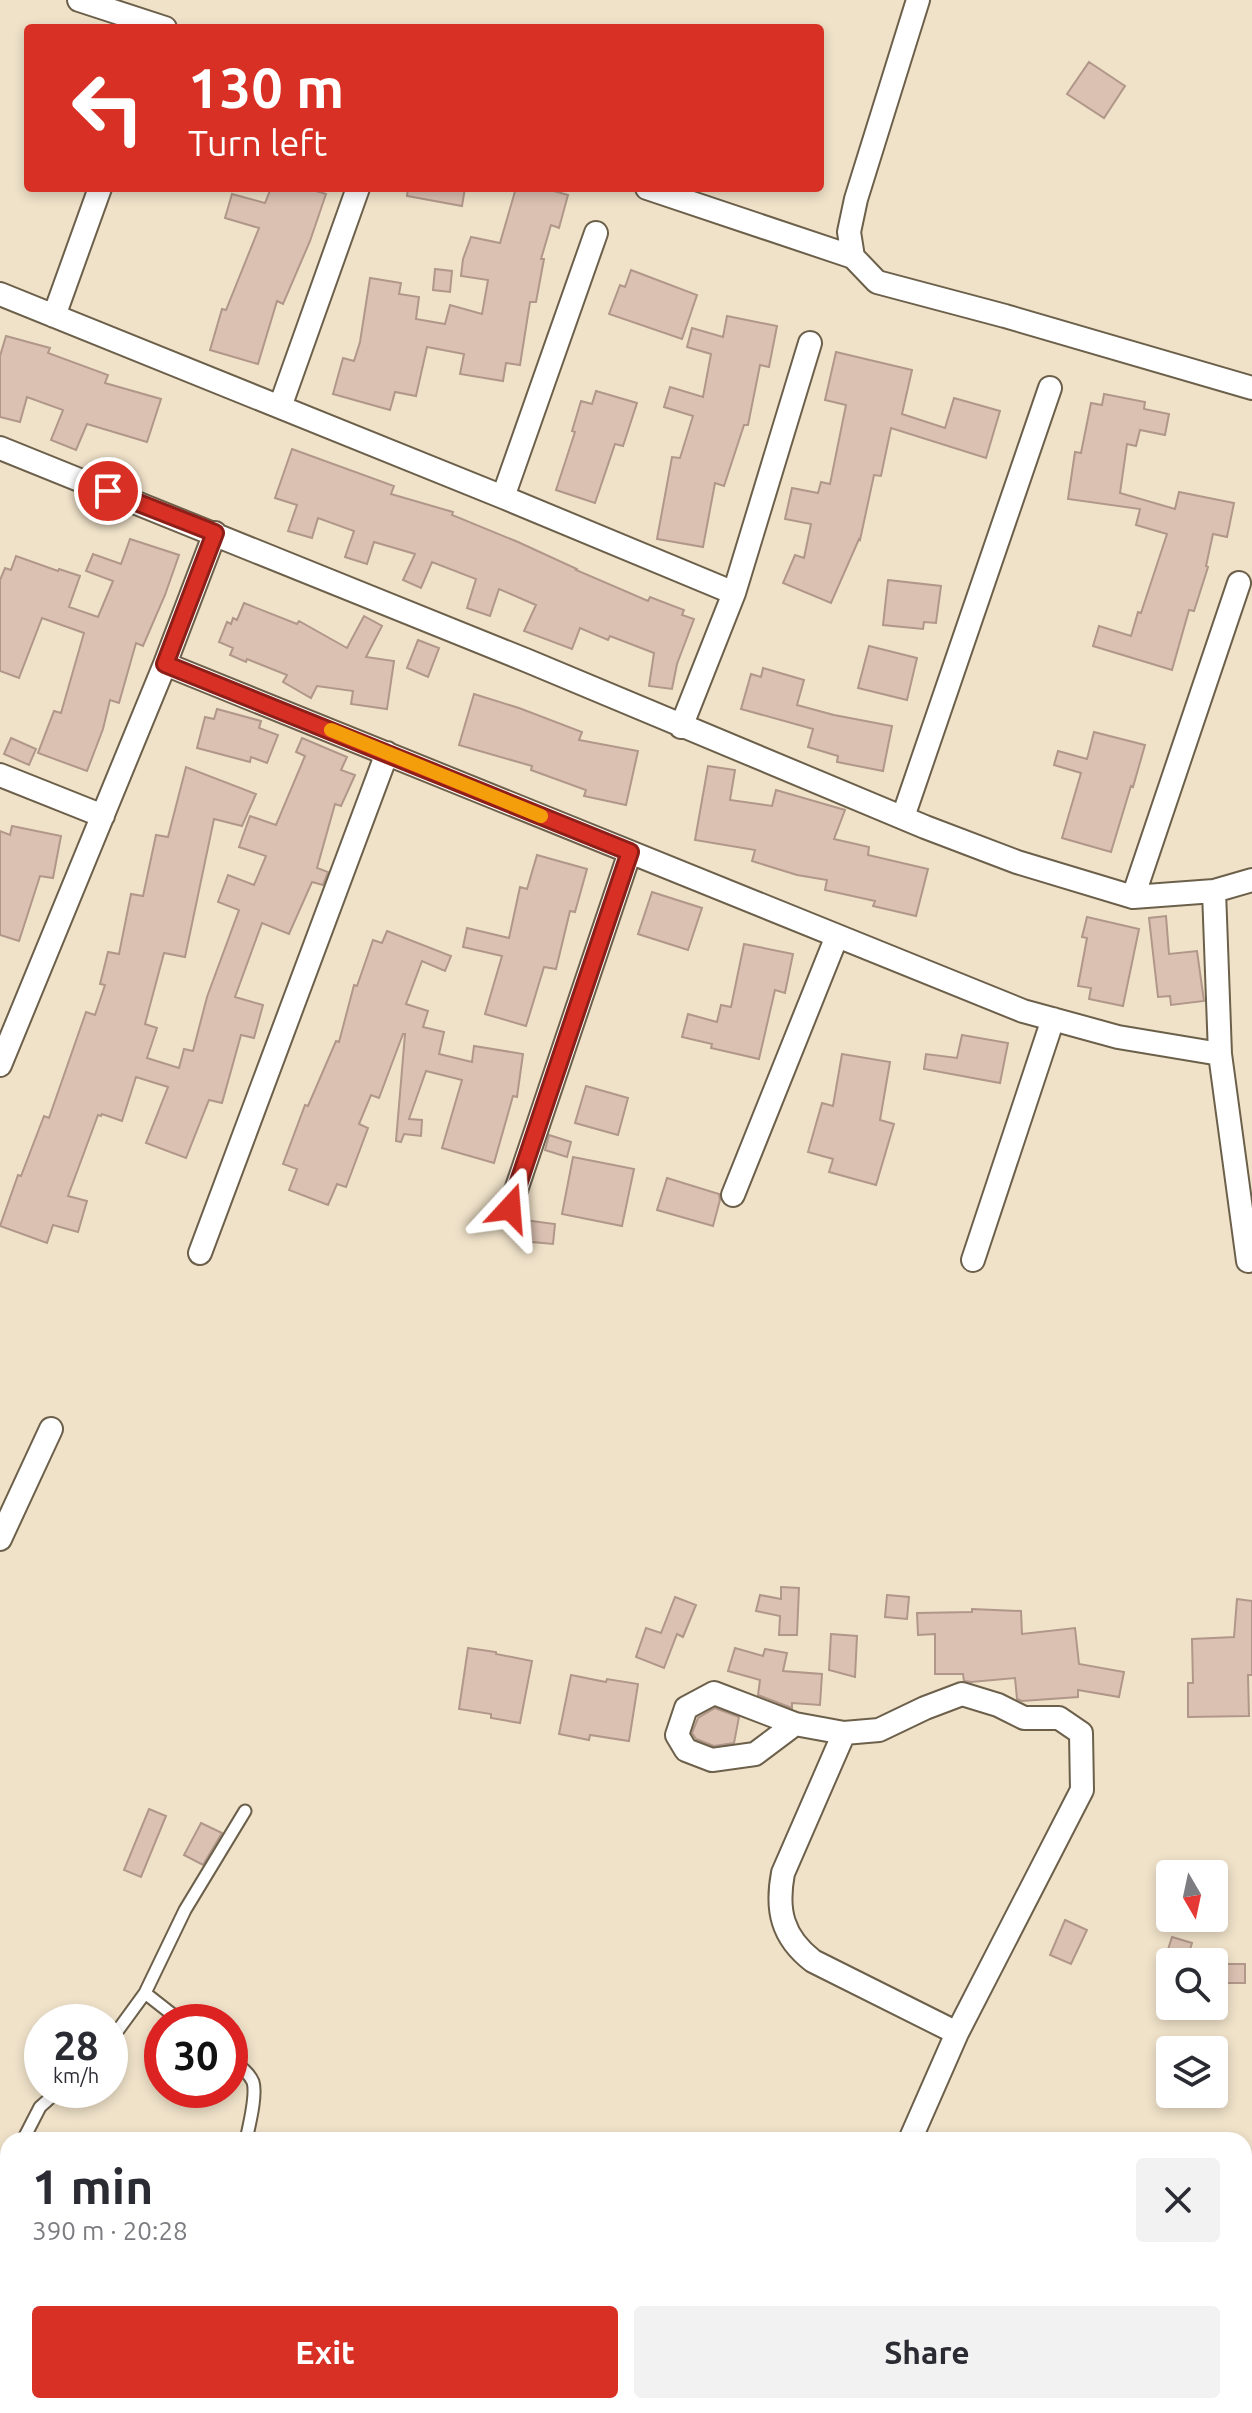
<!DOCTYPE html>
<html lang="en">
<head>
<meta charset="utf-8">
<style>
  body { margin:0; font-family:Ubuntu,sans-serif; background:#f2f2f3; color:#2b2b33; height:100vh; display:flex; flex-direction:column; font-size:30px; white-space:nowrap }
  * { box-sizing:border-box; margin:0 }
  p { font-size:26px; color:#7c7c81 }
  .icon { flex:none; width:44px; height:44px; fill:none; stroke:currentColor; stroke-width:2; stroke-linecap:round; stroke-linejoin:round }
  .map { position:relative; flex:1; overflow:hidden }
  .side { position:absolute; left:0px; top:2132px; width:1252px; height:282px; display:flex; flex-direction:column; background:#fff; border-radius:24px 24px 0 0; box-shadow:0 4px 12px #0003 }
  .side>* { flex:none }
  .banner { position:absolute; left:24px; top:24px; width:800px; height:168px; border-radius:8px; box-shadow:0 4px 12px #0003; background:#d93025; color:#fff; overflow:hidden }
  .needle { width:52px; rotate:171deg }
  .controls { position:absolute; left:1156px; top:1860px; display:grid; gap:16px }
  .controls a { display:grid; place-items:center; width:72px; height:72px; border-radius:8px; background:#fff; box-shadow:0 4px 12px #0003; font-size:40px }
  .speed { position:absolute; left:24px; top:2004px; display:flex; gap:16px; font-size:40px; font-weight:700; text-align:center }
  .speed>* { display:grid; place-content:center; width:104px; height:104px; border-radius:50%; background:#fff; box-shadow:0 4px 12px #0003; line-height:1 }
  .speed small { font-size:20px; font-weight:400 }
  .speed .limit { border:12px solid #d22; background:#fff; color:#111 }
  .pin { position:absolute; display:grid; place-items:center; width:68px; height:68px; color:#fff; margin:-34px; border:4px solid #fff; border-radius:50%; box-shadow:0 2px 8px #0007 }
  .me { position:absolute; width:88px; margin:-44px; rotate:19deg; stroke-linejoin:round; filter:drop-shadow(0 0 6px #0008) }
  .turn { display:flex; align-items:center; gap:28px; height:168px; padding:0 32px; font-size:36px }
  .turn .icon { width:104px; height:104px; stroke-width:2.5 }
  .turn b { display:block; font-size:56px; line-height:68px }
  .round { display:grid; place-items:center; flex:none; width:84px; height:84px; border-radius:8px; background:#f2f2f3 }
  .summary { display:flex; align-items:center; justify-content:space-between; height:136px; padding:0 32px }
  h1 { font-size:48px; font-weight:700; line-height:60px }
  .action { display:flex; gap:16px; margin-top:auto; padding:16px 32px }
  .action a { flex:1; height:92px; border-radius:8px; background:#d93025; color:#fff; font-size:32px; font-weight:700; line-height:92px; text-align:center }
  .action a+a { background:#f2f2f3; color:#2b2b33 }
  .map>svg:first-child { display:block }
</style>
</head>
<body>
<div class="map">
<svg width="1252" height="2413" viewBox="0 0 1252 2413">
  <rect width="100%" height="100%" fill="#f0e2c9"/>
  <path fill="#dbc1b2" stroke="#b09789" stroke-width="2" d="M 1089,62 L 1125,86 L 1104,118 L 1067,94 Z
    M 271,188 L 306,188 L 326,194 L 310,241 L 283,304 L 277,301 L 258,364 L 210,350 L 222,309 L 226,310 L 259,228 L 225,218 L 232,194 L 265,203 Z
    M 408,188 L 465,188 L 462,206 L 407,196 Z
    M 516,188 L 543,188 L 568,195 L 559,228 L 551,225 L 541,259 L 544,259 L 536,302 L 530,302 L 520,365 L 506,363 L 503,381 L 460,374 L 464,354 L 427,347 L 416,396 L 395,392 L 390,410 L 333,394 L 343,358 L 354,361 L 360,342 L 370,278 L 401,283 L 399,294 L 419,297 L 416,319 L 445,324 L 450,305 L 482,314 L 488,280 L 461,276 L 463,259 L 471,237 L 500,243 Z
    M 435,269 L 452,271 L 450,292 L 433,290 Z
    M 631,270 L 697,295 L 682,339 L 609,314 L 620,285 L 625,287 Z
    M 727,316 L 777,326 L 769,367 L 760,365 L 748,425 L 744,425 L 724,486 L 715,483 L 703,547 L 657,539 L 672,457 L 680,458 L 693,416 L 664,407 L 670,387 L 703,397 L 711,354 L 687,347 L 692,328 L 723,337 Z
    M 6,336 L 50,348 L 48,353 L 108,375 L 105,383 L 161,399 L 147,442 L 87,424 L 76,450 L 51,440 L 63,410 L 27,397 L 20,422 L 0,417 L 0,356 Z
    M 836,352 L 912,370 L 902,414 L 945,428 L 954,398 L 1000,411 L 986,458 L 891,428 L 881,476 L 874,475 L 860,540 L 859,539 L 831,603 L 783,583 L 795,555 L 804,558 L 811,524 L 785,519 L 792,488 L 818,493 L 821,482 L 830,484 L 846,405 L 825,400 Z
    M 596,391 L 637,403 L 623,446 L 615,444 L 595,503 L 556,490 L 575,432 L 572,431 L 581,401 L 592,404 Z
    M 1104,394 L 1145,402 L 1144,409 L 1169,414 L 1165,435 L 1140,430 L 1136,446 L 1127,444 L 1120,493 L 1175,509 L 1179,492 L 1234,503 L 1227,537 L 1213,534 L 1206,566 L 1208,567 L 1194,611 L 1189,610 L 1172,670 L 1093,646 L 1099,626 L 1131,636 L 1138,612 L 1141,613 L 1167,534 L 1136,525 L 1140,509 L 1068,499 L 1075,452 L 1081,453 L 1091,403 L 1102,405 Z
    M 292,449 L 394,486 L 391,494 L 453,512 L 452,515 L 518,542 L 577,569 L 576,570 L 648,601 L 650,597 L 684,610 L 682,615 L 694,619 L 677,664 L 672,689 L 649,686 L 654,653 L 610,636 L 608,640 L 580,628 L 572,649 L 524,631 L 536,605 L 499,589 L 490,616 L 467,608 L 476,579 L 432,562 L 421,588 L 403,580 L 415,554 L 374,542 L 367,564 L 345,557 L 354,531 L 318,518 L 312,538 L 288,531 L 297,505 L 275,498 Z
    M 130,539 L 179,555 L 165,595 L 143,646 L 136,643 L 119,703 L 110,700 L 103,729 L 87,771 L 38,753 L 54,711 L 61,713 L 84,633 L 42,618 L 19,678 L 0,671 L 0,580 L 5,568 L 11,570 L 16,556 L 58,571 L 59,569 L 80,576 L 69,607 L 98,617 L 113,581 L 86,571 L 93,554 L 121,564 Z
    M 888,580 L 941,586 L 936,623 L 924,622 L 923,629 L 883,625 Z
    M 244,603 L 297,624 L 299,621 L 347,648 L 364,616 L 382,626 L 366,657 L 394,661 L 387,709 L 351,704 L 353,691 L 317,686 L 311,698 L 283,682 L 287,675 L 247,659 L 246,662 L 230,655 L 233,648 L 219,642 L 227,622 L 231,624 L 233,618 L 237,620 Z
    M 418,640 L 439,648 L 428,677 L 407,668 Z
    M 869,646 L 917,658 L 907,700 L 858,688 Z
    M 763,668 L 804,680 L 797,705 L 834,715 L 892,726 L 883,771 L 837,762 L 838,756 L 808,747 L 813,729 L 741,709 L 751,674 L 761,677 Z
    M 474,694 L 519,708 L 582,732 L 579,740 L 638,751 L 626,805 L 584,796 L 586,790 L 531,770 L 532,766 L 459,745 Z
    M 217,709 L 261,721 L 259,728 L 278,735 L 267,763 L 251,757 L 250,762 L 197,748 L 205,717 L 214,719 Z
    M 1094,732 L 1145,745 L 1133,787 L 1131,786 L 1111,852 L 1062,838 L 1081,773 L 1054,765 L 1058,751 L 1087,759 Z
    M 11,738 L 36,749 L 29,765 L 4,754 Z
    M 302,738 L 347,757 L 341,770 L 355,775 L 341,806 L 335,804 L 317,868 L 328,872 L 323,885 L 312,882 L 289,934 L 262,923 L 235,997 L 263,1005 L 254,1038 L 241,1035 L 222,1103 L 209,1100 L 186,1158 L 146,1143 L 168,1087 L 136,1077 L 122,1121 L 102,1114 L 101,1116 L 98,1115 L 68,1196 L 87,1201 L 78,1232 L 53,1225 L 47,1243 L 0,1226 L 18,1175 L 21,1176 L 44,1116 L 49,1118 L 86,1012 L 95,1015 L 105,985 L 100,984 L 108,952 L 119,954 L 131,894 L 143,896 L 156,835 L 168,837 L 186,767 L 256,794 L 242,826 L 214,819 L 185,957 L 164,953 L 145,1024 L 157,1028 L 147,1058 L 179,1068 L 184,1049 L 193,1051 L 207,997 L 239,910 L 218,902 L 228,875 L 254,885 L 266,856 L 239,847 L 250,816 L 276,825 L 305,756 L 296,752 Z
    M 708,766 L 735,770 L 730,800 L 772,806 L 776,790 L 845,810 L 834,839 L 869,847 L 868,855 L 928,869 L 916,916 L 873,906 L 875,901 L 825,890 L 827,880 L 797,875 L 752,861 L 755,850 L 695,840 Z
    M 12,826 L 61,836 L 53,878 L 40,876 L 19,941 L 0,935 L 0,831 L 10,835 Z
    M 537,855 L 587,869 L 575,912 L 570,911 L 556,969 L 544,967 L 526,1026 L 485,1014 L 502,956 L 463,947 L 467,928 L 509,938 L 520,887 L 527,889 Z
    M 652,892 L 702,908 L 688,950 L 638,934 Z
    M 1166,916 L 1169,954 L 1197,951 L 1204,1001 L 1171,1005 L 1170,996 L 1158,997 L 1149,918 Z
    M 1087,917 L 1139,929 L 1123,1006 L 1089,999 L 1091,988 L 1078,986 L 1087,938 L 1082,937 Z
    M 387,931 L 451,956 L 445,971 L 422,961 L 406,1004 L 428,1011 L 423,1027 L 444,1032 L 439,1054 L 472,1062 L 474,1046 L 523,1054 L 517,1097 L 513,1096 L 494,1163 L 442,1148 L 462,1080 L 426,1071 L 409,1119 L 422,1120 L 421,1136 L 404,1134 L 401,1142 L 396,1141 L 405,1034 L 403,1034 L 379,1098 L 371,1095 L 359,1124 L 368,1128 L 346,1187 L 337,1184 L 328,1205 L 289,1190 L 297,1169 L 283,1164 L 305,1105 L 308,1106 L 336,1041 L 339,1042 L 354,985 L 357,986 L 373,940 L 382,943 Z
    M 744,944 L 793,954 L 785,993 L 775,990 L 759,1059 L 711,1048 L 712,1044 L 682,1037 L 688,1014 L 717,1022 L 721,1005 L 731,1007 Z
    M 962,1035 L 1008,1043 L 1000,1083 L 924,1069 L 926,1054 L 957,1058 Z
    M 842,1054 L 890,1062 L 880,1120 L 894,1124 L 876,1185 L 829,1172 L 833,1159 L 808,1152 L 822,1103 L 833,1106 Z
    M 586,1086 L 628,1098 L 618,1135 L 575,1123 Z
    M 549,1135 L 571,1142 L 567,1157 L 545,1150 Z
    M 573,1157 L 634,1169 L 622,1226 L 562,1214 Z
    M 667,1178 L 719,1194 L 720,1200 L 713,1226 L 657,1210 Z
    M 524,1220 L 555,1224 L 553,1244 L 521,1241 Z
    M 781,1587 L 799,1588 L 797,1635 L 779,1635 L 780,1616 L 756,1611 L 760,1595 L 781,1599 Z
    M 887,1595 L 909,1597 L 907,1619 L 885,1617 Z
    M 675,1597 L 696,1605 L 683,1637 L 677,1634 L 664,1668 L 636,1657 L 646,1628 L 661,1633 Z
    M 1237,1599 L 1252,1601 L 1252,1675 L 1248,1675 L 1249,1716 L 1188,1717 L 1188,1683 L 1193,1683 L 1192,1639 L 1234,1637 Z
    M 972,1609 L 1021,1611 L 1022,1634 L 1075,1628 L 1079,1664 L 1124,1672 L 1119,1697 L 1078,1690 L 1078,1697 L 1022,1701 L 1017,1699 L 1015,1678 L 971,1682 L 964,1681 L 963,1674 L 935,1674 L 935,1634 L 918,1635 L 917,1613 L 972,1612 Z
    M 831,1634 L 857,1636 L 855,1677 L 829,1670 Z
    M 468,1648 L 496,1652 L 496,1654 L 532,1661 L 520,1723 L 491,1718 L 491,1714 L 459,1709 Z
    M 735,1648 L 763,1656 L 765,1649 L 787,1653 L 783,1671 L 822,1674 L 820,1705 L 792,1703 L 792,1708 L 758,1695 L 760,1680 L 728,1671 Z
    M 571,1675 L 606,1682 L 607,1679 L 638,1684 L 629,1741 L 590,1735 L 589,1740 L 559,1734 Z
    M 715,1708 L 739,1717 L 734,1743 L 714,1746 L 696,1739 L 692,1733 L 698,1718 Z
    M 149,1809 L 166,1816 L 141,1877 L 124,1870 Z
    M 201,1823 L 222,1833 L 203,1865 L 184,1855 Z
    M 1065,1920 L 1087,1930 L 1071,1964 L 1050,1955 Z
    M 1172,1937 L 1192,1943 L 1186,1962 L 1164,1962 Z
    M 1219,1964 L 1245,1964 L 1245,1983 L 1219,1983 Z"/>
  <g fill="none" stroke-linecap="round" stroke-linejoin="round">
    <defs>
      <path id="lane" d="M 145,1993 L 182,2022
        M 110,2041 L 145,1993 L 185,1910 L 245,1811
        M 230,2059 C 238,2065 249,2072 253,2082 C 257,2095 249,2126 246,2140
        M 23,2140 L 40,2107 L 59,2090
        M 0,2194 L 8,2175"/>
      <path id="street" d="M 79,0 L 165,28
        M 918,0 L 856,199 L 849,232 L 853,257 L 877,282 L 1005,316 L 1252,388
        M 647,188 L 853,257
        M 0,294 L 503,497 L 734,593
        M 54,316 L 100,188
        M 280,407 L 358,188
        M 0,448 L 528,661 L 925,827 L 1017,862 L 1133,897 L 1214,891 L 1252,880
        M 503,497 L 596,233
        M 165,664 L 1023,1011 L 1118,1037 L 1220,1054
        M 681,727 L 734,593 L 810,343
        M 0,775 L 103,816
        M 903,817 L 1050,388
        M 1214,891 L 1220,1054 L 1248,1261
        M 1133,897 L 1239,583
        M 0,1065 L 165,664 L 215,533
        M 733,1195 L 837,936
        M 510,1208 L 630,852
        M 200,1253 L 387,753
        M 973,1260 L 1053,1019
        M 0,1539 L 51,1429
        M 795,1724 L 755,1754 L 712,1760 L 686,1750 L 677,1735 L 686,1708 L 714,1693 L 795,1724 L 844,1733 L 879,1730 L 925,1708 L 962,1694 L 998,1705 L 1024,1718 L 1059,1718 L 1081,1733 L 1082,1790 L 957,2033 L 910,2140
        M 844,1733 L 783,1873 C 776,1910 782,1937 813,1961 L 957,2033
        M 802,2413 L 804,2406"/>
      <path id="highway" d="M 0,2204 L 8,2207
        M 0,2263 L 8,2267
        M 0,2337 L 8,2340
        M 20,2406 L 35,2413
        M 152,2406 L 167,2413
        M 310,2406 L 325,2413
        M 352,2406 L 361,2413
        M 438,2406 L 453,2413"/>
    </defs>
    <use href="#lane" stroke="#6c604b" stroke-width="15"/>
    <use href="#street" stroke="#6c604b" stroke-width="26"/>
    <use href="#highway" stroke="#fff" stroke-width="44"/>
    <use href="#lane" stroke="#fff" stroke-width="11"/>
    <use href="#street" stroke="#fff" stroke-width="22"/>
    <use href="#highway" stroke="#56dffe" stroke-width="40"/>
  </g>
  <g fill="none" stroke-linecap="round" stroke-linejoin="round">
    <defs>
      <path id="route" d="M 108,491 L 215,533 L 165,664 L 630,852 L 510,1208"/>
    </defs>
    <use href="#route" stroke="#8d1f18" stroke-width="20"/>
    <use href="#route" stroke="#d93025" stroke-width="14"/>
    <path stroke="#f59e0b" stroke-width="14" d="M 331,730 L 541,816"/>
  </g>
</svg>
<div class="controls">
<a><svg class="needle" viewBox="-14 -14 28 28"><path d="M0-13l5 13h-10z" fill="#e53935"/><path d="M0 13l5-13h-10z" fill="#7c7c81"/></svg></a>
<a><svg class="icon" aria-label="search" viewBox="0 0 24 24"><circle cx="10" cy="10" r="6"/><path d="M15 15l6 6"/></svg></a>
<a><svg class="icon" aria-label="layers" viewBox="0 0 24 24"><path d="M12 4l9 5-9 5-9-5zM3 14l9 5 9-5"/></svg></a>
</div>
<div class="speed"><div>28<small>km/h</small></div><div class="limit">30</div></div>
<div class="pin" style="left:108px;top:491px;background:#d93025"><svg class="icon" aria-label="arrive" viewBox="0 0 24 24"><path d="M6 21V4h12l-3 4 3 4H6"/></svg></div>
<svg class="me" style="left:510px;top:1208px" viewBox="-20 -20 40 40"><path d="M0-17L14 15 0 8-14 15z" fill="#d93025" stroke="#fff" stroke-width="4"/></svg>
<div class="banner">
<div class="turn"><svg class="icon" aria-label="left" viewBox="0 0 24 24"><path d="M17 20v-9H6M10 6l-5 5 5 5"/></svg><div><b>130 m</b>Turn left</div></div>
</div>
<section class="side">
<div class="summary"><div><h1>1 min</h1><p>390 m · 20:28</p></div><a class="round"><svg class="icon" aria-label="close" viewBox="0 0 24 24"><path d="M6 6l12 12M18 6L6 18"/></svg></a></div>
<div class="action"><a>Exit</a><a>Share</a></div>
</section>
</div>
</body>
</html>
